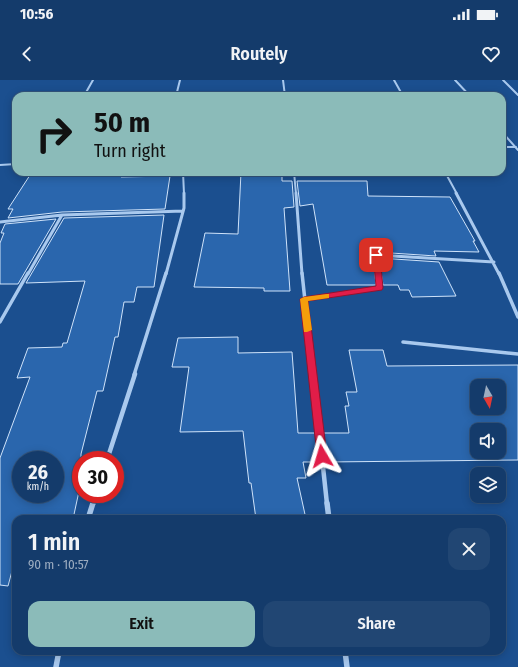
<!DOCTYPE html>
<html lang="en">
<head>
<meta charset="utf-8">
<style>
  body { margin:0; font-family:"Fira Sans Condensed",sans-serif; background:#214673; color:#f1f3f6; height:100vh; display:flex; flex-direction:column; font-size:15px; white-space:nowrap }
  * { box-sizing:border-box; margin:0 }
  p { font-size:13px; color:#9dadc1 }
  .icon { flex:none; width:22px; height:22px; fill:none; stroke:currentColor; stroke-width:2; stroke-linecap:round; stroke-linejoin:round }
  .map { position:relative; flex:1; overflow:hidden }
  .drawer { position:absolute; left:12px; top:435px; width:494px; height:140px; display:flex; flex-direction:column; background:#143b6b; border-radius:12px; box-shadow:0 2px 10px #0003,0 0 0 1px #33557e }
  .drawer>* { flex:none }
  .hud { position:absolute; left:12px; top:12px; width:494px; height:84px; border-radius:12px; box-shadow:0 2px 10px #0003,0 0 0 1px #33557e; background:#8bbbb9; color:#111; overflow:hidden }
  .needle { width:26px; rotate:171deg }
  .buttons { position:absolute; left:470px; top:299px; display:grid; gap:8px }
  .buttons a { display:grid; place-items:center; width:36px; height:36px; border-radius:8px; background:#143b6b; box-shadow:0 2px 10px #0003,0 0 0 1px #33557e; font-size:20px }
  .speed { position:absolute; left:12px; top:371px; display:flex; gap:8px; font-size:20px; font-weight:700; text-align:center }
  .speed>* { display:grid; place-content:center; width:52px; height:52px; border-radius:50%; background:#143b6b; box-shadow:0 2px 10px #0003,0 0 0 1px #33557e; line-height:1 }
  .speed small { font-size:10px; font-weight:400 }
  .speed .limit { border:6px solid #d22; background:#fff; color:#111 }
  .pin { position:absolute; display:grid; place-items:center; width:34px; height:34px; color:#fff; margin:-17px; border-radius:8px; box-shadow:0 2px 6px #0006 }
  .me { position:absolute; width:44px; margin:-22px; rotate:353deg; stroke-linejoin:round; filter:drop-shadow(0 0 3px #0008) }
  .turn { display:flex; align-items:center; gap:14px; height:84px; padding:0 16px; font-size:18px }
  .turn .icon { width:52px; height:52px; stroke-width:2.5 }
  .turn b { display:block; font-size:28px; line-height:34px }
  .round { display:grid; place-items:center; flex:none; width:42px; height:42px; border-radius:12px; background:#214673 }
  .overview { display:flex; align-items:center; justify-content:space-between; height:68px; padding:0 16px }
  h1 { font-size:24px; font-weight:600; line-height:30px }
  .action { display:flex; gap:8px; margin-top:auto; padding:8px 16px }
  .action a { flex:1; height:46px; border-radius:12px; background:#8bbbb9; color:#111; font-size:16px; font-weight:600; line-height:46px; text-align:center }
  .action a+a { background:#214673; color:#f1f3f6 }
  .status { display:flex; justify-content:space-between; align-items:center; height:28px; padding:0 20px; background:#143b6b; direction:ltr }
  .status svg { height:11px; fill:currentColor }
  header { display:flex; justify-content:space-between; align-items:center; height:52px; padding:0 16px; background:#143b6b; font-size:18px; font-weight:600 }
  .map>svg:first-child { display:block }
</style>
</head>
<body>
<div class="status"><b>10:56</b><svg viewBox="0 0 49 12"><path d="M0 12V9h3v3zM5 12V6h3v6zM10 12V3h3v9zM15 12V0h3v12zM26 1h20v11H26zM47 4h2v5h-2z"/></svg></div>
<header><svg class="icon" aria-label="back" viewBox="0 0 24 24"><path d="M15 5l-7 7 7 7"/></svg>Routely<svg class="icon" aria-label="heart" viewBox="0 0 24 24"><path d="M12 20l-8-8c-3-5 5-10 8-4 3-6 11-1 8 4z"/></svg></header>
<div class="map">
<svg width="518" height="587" viewBox="0 0 518 587">
  <rect width="100%" height="100%" fill="#1b4f8f"/>
  <path fill="#2a66ad" stroke="#cfe3fa" fill-rule="evenodd" d="M 32,92 L 123,92 L 121,97 L 170,96 L 165,129 L 62,132 L 8,138 L 13,129 L 8,129 Z
    M 241,92 L 282,92 L 282,101 L 292,101 L 294,127 L 284,128 L 290,211 L 264,211 L 264,208 L 194,207 L 205,153 L 238,154 Z
    M 297,101 L 367,101 L 368,116 L 450,117 L 475,161 L 473,161 L 479,172 L 434,171 L 436,176 L 376,172 L 373,175 L 376,205 L 327,205 L 313,124 L 300,126 Z
    M 164,135 L 154,207 L 137,207 L 134,222 L 124,222 L 118,257 L 115,257 L 103,311 L 97,311 L 81,374 L 81,402 L 73,439 L 16,439 L 16,476 L 8,506 L 0,505 L 0,378 L 30,297 L 17,298 L 28,268 L 62,267 L 63,263 L 67,263 L 85,201 L 26,203 L 64,138 ZM 21,380 L 55,380 L 55,414 L 21,414 Z
    M 56,139 L 18,204 L 0,204 L 0,163 L 4,153 L 1,153 L 5,144 Z
    M 379,178 L 439,182 L 456,216 L 412,217 L 409,210 L 400,210 L 398,205 L 383,205 Z
    M 238,257 L 238,273 L 292,272 L 298,353 L 316,353 L 319,382 L 303,382 L 306,398 L 297,398 L 306,439 L 256,439 L 251,403 L 249,403 L 243,351 L 180,352 L 189,287 L 172,287 L 178,258 Z
    M 349,270 L 383,270 L 387,286 L 518,285 L 518,380 L 326,382 L 323,353 L 349,353 L 345,326 L 349,326 L 346,312 L 357,312 ZM 477,306 L 499,306 L 499,328 L 477,328 ZM 477,350 L 499,350 L 499,372 L 477,372 Z"/>
  <g fill="none" stroke-linecap="round" stroke-linejoin="round">
    <path stroke="#a9c9ee" stroke-width="2" d="M 283,0 L 285,16
      M 394,0 L 403,16
      M 455,0 L 470,16
      M 503,0 L 518,15
      M 84,16 L 93,0
      M 176,16 L 180,0
      M 502,52 L 518,70
      M 502,67 L 516,67
      M 0,85 L 16,84
      M 183,92 L 184,114
      M 294,92 L 296,114
      M 445,92 L 457,114"/>
    <path stroke="#a9c9ee" stroke-width="3" d="M 296,113 L 302,194
      M 456,113 L 499,194
      M 0,142 L 62,135 L 183,131
      M 28,194 L 62,135
      M 166,194 L 184,128 L 184,113
      M 378,194 L 376,175 L 494,182"/>
    <path stroke="#a9c9ee" stroke-width="3.5" d="M 302,193 L 313,295
      M 499,193 L 518,237
      M 304,219 L 380,208 L 378,193
      M 0,242 L 28,193
      M 403,262 L 518,274
      M 134,295 L 166,193"/>
    <path stroke="#a9c9ee" stroke-width="4.5" d="M 313,294 L 327,424
      M 107,380 L 135,294
      M 93,424 L 96,414"/>
    <path stroke="#a9c9ee" stroke-width="5.5" d="M 327,423 L 329,439
      M 88,439 L 93,423
      M 345,571 L 347,587
      M 56,587 L 59,571"/>
  </g>
  <path fill="#e11d48" stroke="#92132f" d="M 376,173 L 380,175 L 383,208 L 382,210 L 308,221 L 327,376 L 326,379 L 322,380 L 318,379 L 317,376 L 300,219 L 304,217 L 376,206 L 373,175 Z"/>
  <path fill="#f59e0b" d="M 327,214 L 329,214 L 329,218 L 308,221 L 312,250 L 307,252 L 304,252 L 300,219 L 304,217 Z"/>
</svg>
<div class="buttons">
<a><svg class="needle" viewBox="-14 -14 28 28"><path d="M0-13l5 13h-10z" fill="#e53935"/><path d="M0 13l5-13h-10z" fill="#9dadc1"/></svg></a>
<a><svg class="icon" aria-label="sound" viewBox="0 0 24 24"><path d="M4 9h4l5-4v14l-5-4H4zM17 9q2 3 0 6"/></svg></a>
<a><svg class="icon" aria-label="layers" viewBox="0 0 24 24"><path d="M12 4l9 5-9 5-9-5zM3 14l9 5 9-5"/></svg></a>
</div>
<div class="speed"><div>26<small>km/h</small></div><div class="limit">30</div></div>
<div class="pin" style="left:376px;top:175px;background:#d93025"><svg class="icon" aria-label="arrive" viewBox="0 0 24 24"><path d="M6 21V4h12l-3 4 3 4H6"/></svg></div>
<svg class="me" style="left:322px;top:376px" viewBox="-20 -20 40 40"><path d="M0-17L14 15 0 8-14 15z" fill="#e11d48" stroke="#fff" stroke-width="4"/></svg>
<div class="hud">
<div class="turn"><svg class="icon" aria-label="right" viewBox="0 0 24 24"><path d="M7 20v-9h11M14 6l5 5-5 5"/></svg><div><b>50 m</b>Turn right</div></div>
</div>
<section class="drawer">
<div class="overview"><div><h1>1 min</h1><p>90 m · 10:57</p></div><a class="round"><svg class="icon" aria-label="close" viewBox="0 0 24 24"><path d="M6 6l12 12M18 6L6 18"/></svg></a></div>
<div class="action"><a>Exit</a><a>Share</a></div>
</section>
</div>
</body>
</html>
